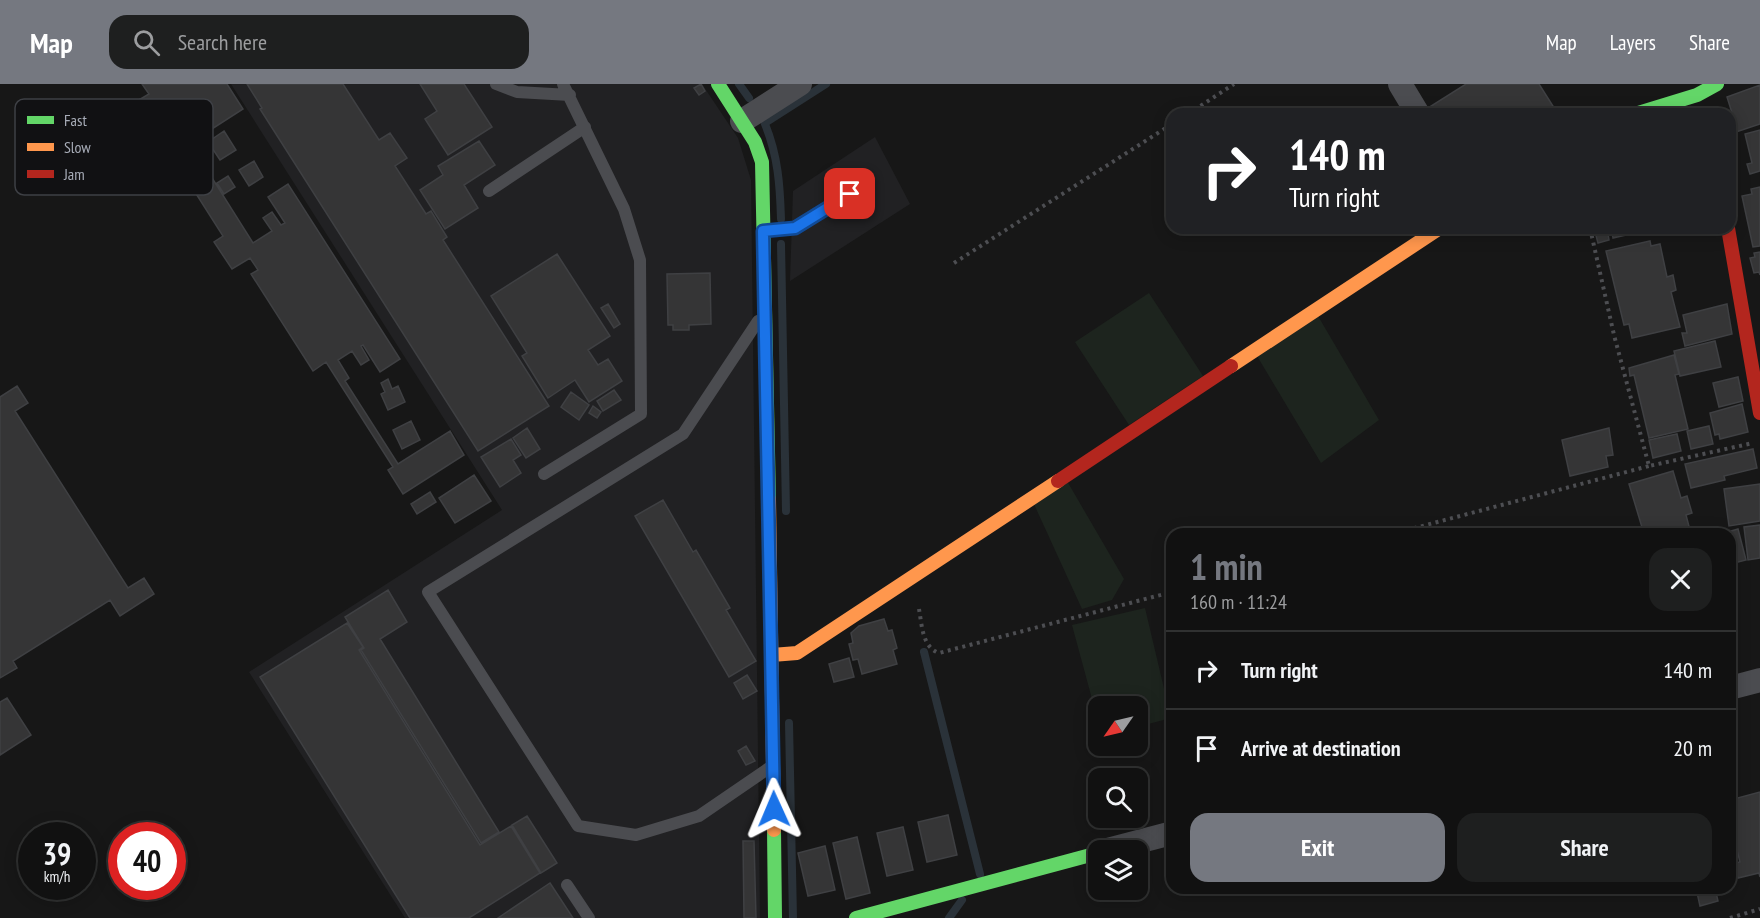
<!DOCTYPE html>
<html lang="en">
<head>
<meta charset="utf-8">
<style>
  body { margin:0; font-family:"PT Sans Narrow",sans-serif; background:#1e1f1f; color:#f1f3f6; height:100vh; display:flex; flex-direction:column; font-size:22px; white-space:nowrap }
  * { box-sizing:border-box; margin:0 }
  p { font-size:20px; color:#9c9d9f }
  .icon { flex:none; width:33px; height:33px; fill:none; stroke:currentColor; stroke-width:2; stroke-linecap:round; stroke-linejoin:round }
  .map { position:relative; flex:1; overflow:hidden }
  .drawer { position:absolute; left:1166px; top:444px; width:570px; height:366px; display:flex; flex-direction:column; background:#111; border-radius:18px; box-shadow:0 3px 15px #0003,0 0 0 2px #303131 }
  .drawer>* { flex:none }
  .banner { position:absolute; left:1166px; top:24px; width:570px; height:126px; border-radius:18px; box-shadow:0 3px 15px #0003,0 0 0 2px #303131; background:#202124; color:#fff; overflow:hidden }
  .needle { width:39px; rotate:236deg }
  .buttons { position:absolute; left:1088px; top:612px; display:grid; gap:12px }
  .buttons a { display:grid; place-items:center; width:60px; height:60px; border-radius:12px; background:#111; box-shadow:0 3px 15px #0003,0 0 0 2px #303131; font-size:30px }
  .speed { position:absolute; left:18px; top:738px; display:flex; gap:12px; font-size:30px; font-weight:700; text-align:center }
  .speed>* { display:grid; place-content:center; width:78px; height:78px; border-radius:50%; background:#111; box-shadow:0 3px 15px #0003,0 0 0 2px #303131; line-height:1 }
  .speed small { font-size:15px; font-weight:400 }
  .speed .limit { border:9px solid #d22; background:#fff; color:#111 }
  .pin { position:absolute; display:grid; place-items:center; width:51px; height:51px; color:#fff; margin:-26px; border-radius:12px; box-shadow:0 3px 9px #0006 }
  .me { position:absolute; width:66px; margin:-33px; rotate:359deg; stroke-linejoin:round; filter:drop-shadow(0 0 4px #0008) }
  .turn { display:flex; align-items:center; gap:21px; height:126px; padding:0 24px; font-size:27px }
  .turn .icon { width:78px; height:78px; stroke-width:2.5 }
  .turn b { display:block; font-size:42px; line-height:51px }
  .round { display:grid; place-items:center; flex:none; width:63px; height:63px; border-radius:18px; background:#1e1f1f }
  .overview { display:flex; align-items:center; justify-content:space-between; height:102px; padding:0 24px }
  h1 { font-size:36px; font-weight:700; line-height:45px; color:#757880 }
  .primary-button { display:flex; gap:12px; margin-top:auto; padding:12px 24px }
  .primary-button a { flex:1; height:69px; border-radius:18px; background:#757880; color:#fff; font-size:24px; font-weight:700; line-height:69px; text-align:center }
  .primary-button a+a { background:#1e1f1f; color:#f1f3f6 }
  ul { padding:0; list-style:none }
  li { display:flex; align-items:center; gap:18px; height:78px; padding:0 24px; border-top:2px solid #303131 }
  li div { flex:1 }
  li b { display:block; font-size:22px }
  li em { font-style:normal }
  header { display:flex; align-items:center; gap:36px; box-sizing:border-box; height:84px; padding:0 30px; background:#757880; color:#fff }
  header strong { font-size:28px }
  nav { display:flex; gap:33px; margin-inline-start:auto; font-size:21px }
  .search { width:420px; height:54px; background:#1e1f1f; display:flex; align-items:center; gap:15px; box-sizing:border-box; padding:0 21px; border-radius:18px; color:#9c9d9f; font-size:22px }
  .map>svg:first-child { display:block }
</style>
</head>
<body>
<header>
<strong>Map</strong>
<div class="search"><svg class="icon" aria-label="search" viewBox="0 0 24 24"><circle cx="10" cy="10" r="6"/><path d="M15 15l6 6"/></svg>Search here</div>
<nav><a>Map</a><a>Layers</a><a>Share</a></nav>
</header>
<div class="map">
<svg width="1760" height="834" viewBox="0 0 1760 834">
  <rect width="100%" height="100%" fill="#171717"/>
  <path fill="#212123" d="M 231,0 L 702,0 L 738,54 L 751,96 L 760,834 L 405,834 L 249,588 L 502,426 Z
    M 875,53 L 910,120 L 790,197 L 793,107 Z"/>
  <path fill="#1d241e" d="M 1149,209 L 1203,292 L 1129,341 L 1075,258 Z
    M 1318,232 L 1379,336 L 1321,379 L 1257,272 Z
    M 1067,397 L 1124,495 L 1112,516 L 1082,525 L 1033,418 Z
    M 1145,524 L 1171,634 L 1137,643 L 1137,622 L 1098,622 L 1098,637 L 1072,541 Z"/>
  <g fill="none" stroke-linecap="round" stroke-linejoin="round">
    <path stroke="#2a3239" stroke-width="8" d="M 739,0 L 749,14
      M 765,39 L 826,0
      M 765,40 C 778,72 780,101 781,135
      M 781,160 L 786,427
      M 924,568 L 980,790
      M 789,639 L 793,834
      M 949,834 L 962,816"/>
  </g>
  <path fill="#353536" stroke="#3f4043" stroke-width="1.5" d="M 142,0 L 227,0 L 243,25 L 190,59 L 253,159 L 272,147 L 263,134 L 272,128 L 281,141 L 285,139 L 268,113 L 288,100 L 400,275 L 380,288 L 363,261 L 361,262 L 369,276 L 361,281 L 352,267 L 338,276 L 349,294 L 345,297 L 398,380 L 450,347 L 464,371 L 403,410 L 388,386 L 393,383 L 326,278 L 313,287 L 251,190 L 258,186 L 250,174 L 232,185 L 214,158 L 223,152 L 137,17 L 149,10 Z
    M 247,0 L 343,0 L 379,56 L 390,49 L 407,74 L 395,82 L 426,130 L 431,127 L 447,153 L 443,156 L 549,322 L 478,367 L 260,25 L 262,24 Z
    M 420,0 L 464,0 L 492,43 L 448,71 L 425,35 L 437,27 Z
    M 701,0 L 705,7 L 699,11 L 694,4 Z
    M 1466,0 L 1539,0 L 1558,30 L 1432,30 L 1428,24 Z
    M 1760,1 L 1760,40 L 1730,50 L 1730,33 L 1733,32 L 1727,13 Z
    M 1760,46 L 1760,87 L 1750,90 L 1747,80 L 1752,79 L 1745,50 Z
    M 224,47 L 236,66 L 220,76 L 208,58 Z
    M 479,57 L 495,81 L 464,101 L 478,124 L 445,145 L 420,106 L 443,91 L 438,82 Z
    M 254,77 L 263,93 L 249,102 L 239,86 Z
    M 228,92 L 235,103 L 224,110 L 217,99 Z
    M 1760,103 L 1760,162 L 1753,163 L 1742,112 L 1752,110 L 1751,105 Z
    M 1594,144 L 1607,144 L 1609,156 L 1598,159 Z
    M 1611,144 L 1634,144 L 1635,149 L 1613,154 Z
    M 1650,157 L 1651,162 L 1660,160 L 1667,193 L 1673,191 L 1676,206 L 1671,208 L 1680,243 L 1632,254 L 1629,240 L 1624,241 L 1606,167 Z
    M 1760,168 L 1760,191 L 1759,188 L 1754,189 L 1750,174 L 1755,173 L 1754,169 Z
    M 557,170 L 610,252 L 588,266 L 598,281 L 608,275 L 622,297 L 589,318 L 575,296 L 548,314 L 522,272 L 527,269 L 491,212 Z
    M 710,189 L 711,240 L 689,241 L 689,246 L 673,246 L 673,241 L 668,241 L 667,190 Z
    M 608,220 L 620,240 L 614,244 L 601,224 Z
    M 1727,220 L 1732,250 L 1685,262 L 1682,249 L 1687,249 L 1683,231 Z
    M 1715,257 L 1721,283 L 1680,292 L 1674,267 Z
    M 1674,271 L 1679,290 L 1675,291 L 1688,345 L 1649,354 L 1634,291 L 1630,292 L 1629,284 Z
    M 1738,293 L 1743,317 L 1719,323 L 1713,299 Z
    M 388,295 L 392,305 L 398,302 L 405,318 L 388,326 L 381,310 L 385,308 L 381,299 Z
    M 17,302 L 28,319 L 15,327 L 128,504 L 144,494 L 154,510 L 120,532 L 110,516 L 13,577 L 17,584 L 0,594 L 0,313 Z
    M 614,306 L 621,316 L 603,327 L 597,317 Z
    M 571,308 L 589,321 L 579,336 L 561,323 Z
    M 1742,320 L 1748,348 L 1720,355 L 1719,350 L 1715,351 L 1710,329 Z
    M 593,322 L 601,328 L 597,334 L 589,329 Z
    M 411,337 L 420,356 L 402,365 L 393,346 Z
    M 1709,342 L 1713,360 L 1691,365 L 1687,347 Z
    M 527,344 L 540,365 L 526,374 L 513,354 Z
    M 1609,344 L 1613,371 L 1606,372 L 1608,383 L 1570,392 L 1562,356 Z
    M 1677,350 L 1681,367 L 1653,374 L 1649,356 Z
    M 511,355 L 521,371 L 513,376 L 521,389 L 500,403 L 481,373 Z
    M 1753,365 L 1757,384 L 1724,392 L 1725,396 L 1691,404 L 1685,380 Z
    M 1673,387 L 1681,414 L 1687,412 L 1692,429 L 1686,431 L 1691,450 L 1644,450 L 1629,400 Z
    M 474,391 L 491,417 L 455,439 L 439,414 Z
    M 1760,400 L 1760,437 L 1729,442 L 1724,405 Z
    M 430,408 L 436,418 L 417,430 L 411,420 Z
    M 663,416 L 693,468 L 696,466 L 730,524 L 726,526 L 756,577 L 729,593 L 635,432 Z
    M 1760,441 L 1760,474 L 1748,476 L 1744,443 Z
    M 1738,445 L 1746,476 L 1730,480 L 1730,450 L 1721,450 Z
    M 388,506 L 407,538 L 380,555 L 499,748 L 481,759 L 361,566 L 364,564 L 345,533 Z
    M 884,535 L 888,547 L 892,546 L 897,564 L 893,566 L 897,580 L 862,590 L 858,575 L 853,576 L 849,560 L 853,559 L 851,549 L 859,542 Z
    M 347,539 L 363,563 L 359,566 L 480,761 L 511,742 L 540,789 L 469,834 L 410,834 L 260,593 Z
    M 849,574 L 854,593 L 834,598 L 829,580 Z
    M 747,591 L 757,607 L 743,615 L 734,599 Z
    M 7,614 L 31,651 L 0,671 L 0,618 Z
    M 746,662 L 755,677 L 746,681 L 738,667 Z
    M 1760,708 L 1760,793 L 1759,789 L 1738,794 L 1734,779 L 1740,778 L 1730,738 L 1730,716 Z
    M 948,731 L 957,771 L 927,778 L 918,738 Z
    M 527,732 L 557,779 L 541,789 L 512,741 Z
    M 903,743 L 913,786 L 887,792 L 877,749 Z
    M 857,753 L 870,809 L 846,815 L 833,759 Z
    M 743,757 L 754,757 L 756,834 L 744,834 Z
    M 825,762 L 835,806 L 808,812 L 798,769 Z
    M 550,799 L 573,834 L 498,834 Z
    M 1696,804 L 1715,804 L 1718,817 L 1700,822 Z"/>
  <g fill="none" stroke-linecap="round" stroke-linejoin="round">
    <path stroke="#4d4e52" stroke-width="4" stroke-dasharray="3 4.5" stroke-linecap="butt" d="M 1188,30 L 1234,0
      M 1590,144 L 1614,251 L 1649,382 L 1753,359
      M 954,179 L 1172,40
      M 1392,450 L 1649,382
      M 919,525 C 922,541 922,563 939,569 L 1172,508
      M 1730,834 L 1760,825"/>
    <path stroke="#4b4c50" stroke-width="12" d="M 496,0 L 517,8 L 570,11
      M 489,107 L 585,43
      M 765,147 L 795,144 L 850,110
      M 758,237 L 683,350 L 428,508 L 578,742 L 636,751 L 699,732 L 769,684
      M 544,390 L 641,330 L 640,176 L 624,125 L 563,0
      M 567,801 L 589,834"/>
    <path stroke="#4b4c50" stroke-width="24" d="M 1400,0 L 1418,30
      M 742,37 L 800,0
      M 1730,604 L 1760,596
      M 1107,766 L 1172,749"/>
    <path stroke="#63d668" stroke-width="14" d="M 718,0 L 755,58 L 762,78 L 769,415
      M 1635,30 L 1697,11 L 1717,0
      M 774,746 L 775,834
      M 856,834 L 1098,769"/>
    <path stroke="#ff974d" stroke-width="14" d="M 1231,282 L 1440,144
      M 769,415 L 774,746
      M 772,571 L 797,569 L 1058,397"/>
    <path stroke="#b3261e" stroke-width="14" d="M 1728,144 L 1760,329
      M 1058,397 L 1231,282"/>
  </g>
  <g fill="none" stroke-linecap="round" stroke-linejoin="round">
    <defs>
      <path id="route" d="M 774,725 L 763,147 L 795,144 L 850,110"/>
    </defs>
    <use href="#route" stroke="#114b97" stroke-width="15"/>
    <use href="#route" stroke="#1a73e8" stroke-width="10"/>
  </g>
  <rect x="15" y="15" width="198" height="96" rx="9" fill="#111113" stroke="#3e4045" stroke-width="1.5"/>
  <rect x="27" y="32" width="27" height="8" fill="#63d668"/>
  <rect x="27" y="59" width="27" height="8" fill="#ff974d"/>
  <rect x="27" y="86" width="27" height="8" fill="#b3261e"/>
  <g font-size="16" fill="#a8adb8">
    <text x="64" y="42">Fast</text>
    <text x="64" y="69">Slow</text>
    <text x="64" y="96">Jam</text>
  </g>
</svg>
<div class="buttons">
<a><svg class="needle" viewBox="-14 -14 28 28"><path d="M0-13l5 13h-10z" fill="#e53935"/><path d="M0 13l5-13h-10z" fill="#9c9d9f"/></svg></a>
<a><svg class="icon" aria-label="search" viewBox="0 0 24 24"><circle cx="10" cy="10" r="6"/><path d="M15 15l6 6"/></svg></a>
<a><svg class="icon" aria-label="layers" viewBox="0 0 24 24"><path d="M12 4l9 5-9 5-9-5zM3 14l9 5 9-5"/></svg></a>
</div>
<div class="speed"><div>39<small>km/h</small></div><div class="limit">40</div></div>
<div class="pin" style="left:850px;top:110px;background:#d93025"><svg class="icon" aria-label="arrive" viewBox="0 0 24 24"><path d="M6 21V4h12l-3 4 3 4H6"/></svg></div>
<svg class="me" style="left:774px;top:725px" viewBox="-20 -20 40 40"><path d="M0-17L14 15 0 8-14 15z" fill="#1a73e8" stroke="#fff" stroke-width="4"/></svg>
<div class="banner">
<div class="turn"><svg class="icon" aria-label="right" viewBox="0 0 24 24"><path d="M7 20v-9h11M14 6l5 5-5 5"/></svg><div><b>140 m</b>Turn right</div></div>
</div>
<section class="drawer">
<div class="overview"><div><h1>1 min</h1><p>160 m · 11:24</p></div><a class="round"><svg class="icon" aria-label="close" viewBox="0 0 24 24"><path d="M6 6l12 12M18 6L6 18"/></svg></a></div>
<ul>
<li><svg class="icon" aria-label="right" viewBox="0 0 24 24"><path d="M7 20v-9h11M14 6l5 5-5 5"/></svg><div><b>Turn right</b></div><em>140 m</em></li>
<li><svg class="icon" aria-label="arrive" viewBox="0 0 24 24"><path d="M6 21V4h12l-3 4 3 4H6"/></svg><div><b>Arrive at destination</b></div><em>20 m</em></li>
</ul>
<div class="primary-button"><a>Exit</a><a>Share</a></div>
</section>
</div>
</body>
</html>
